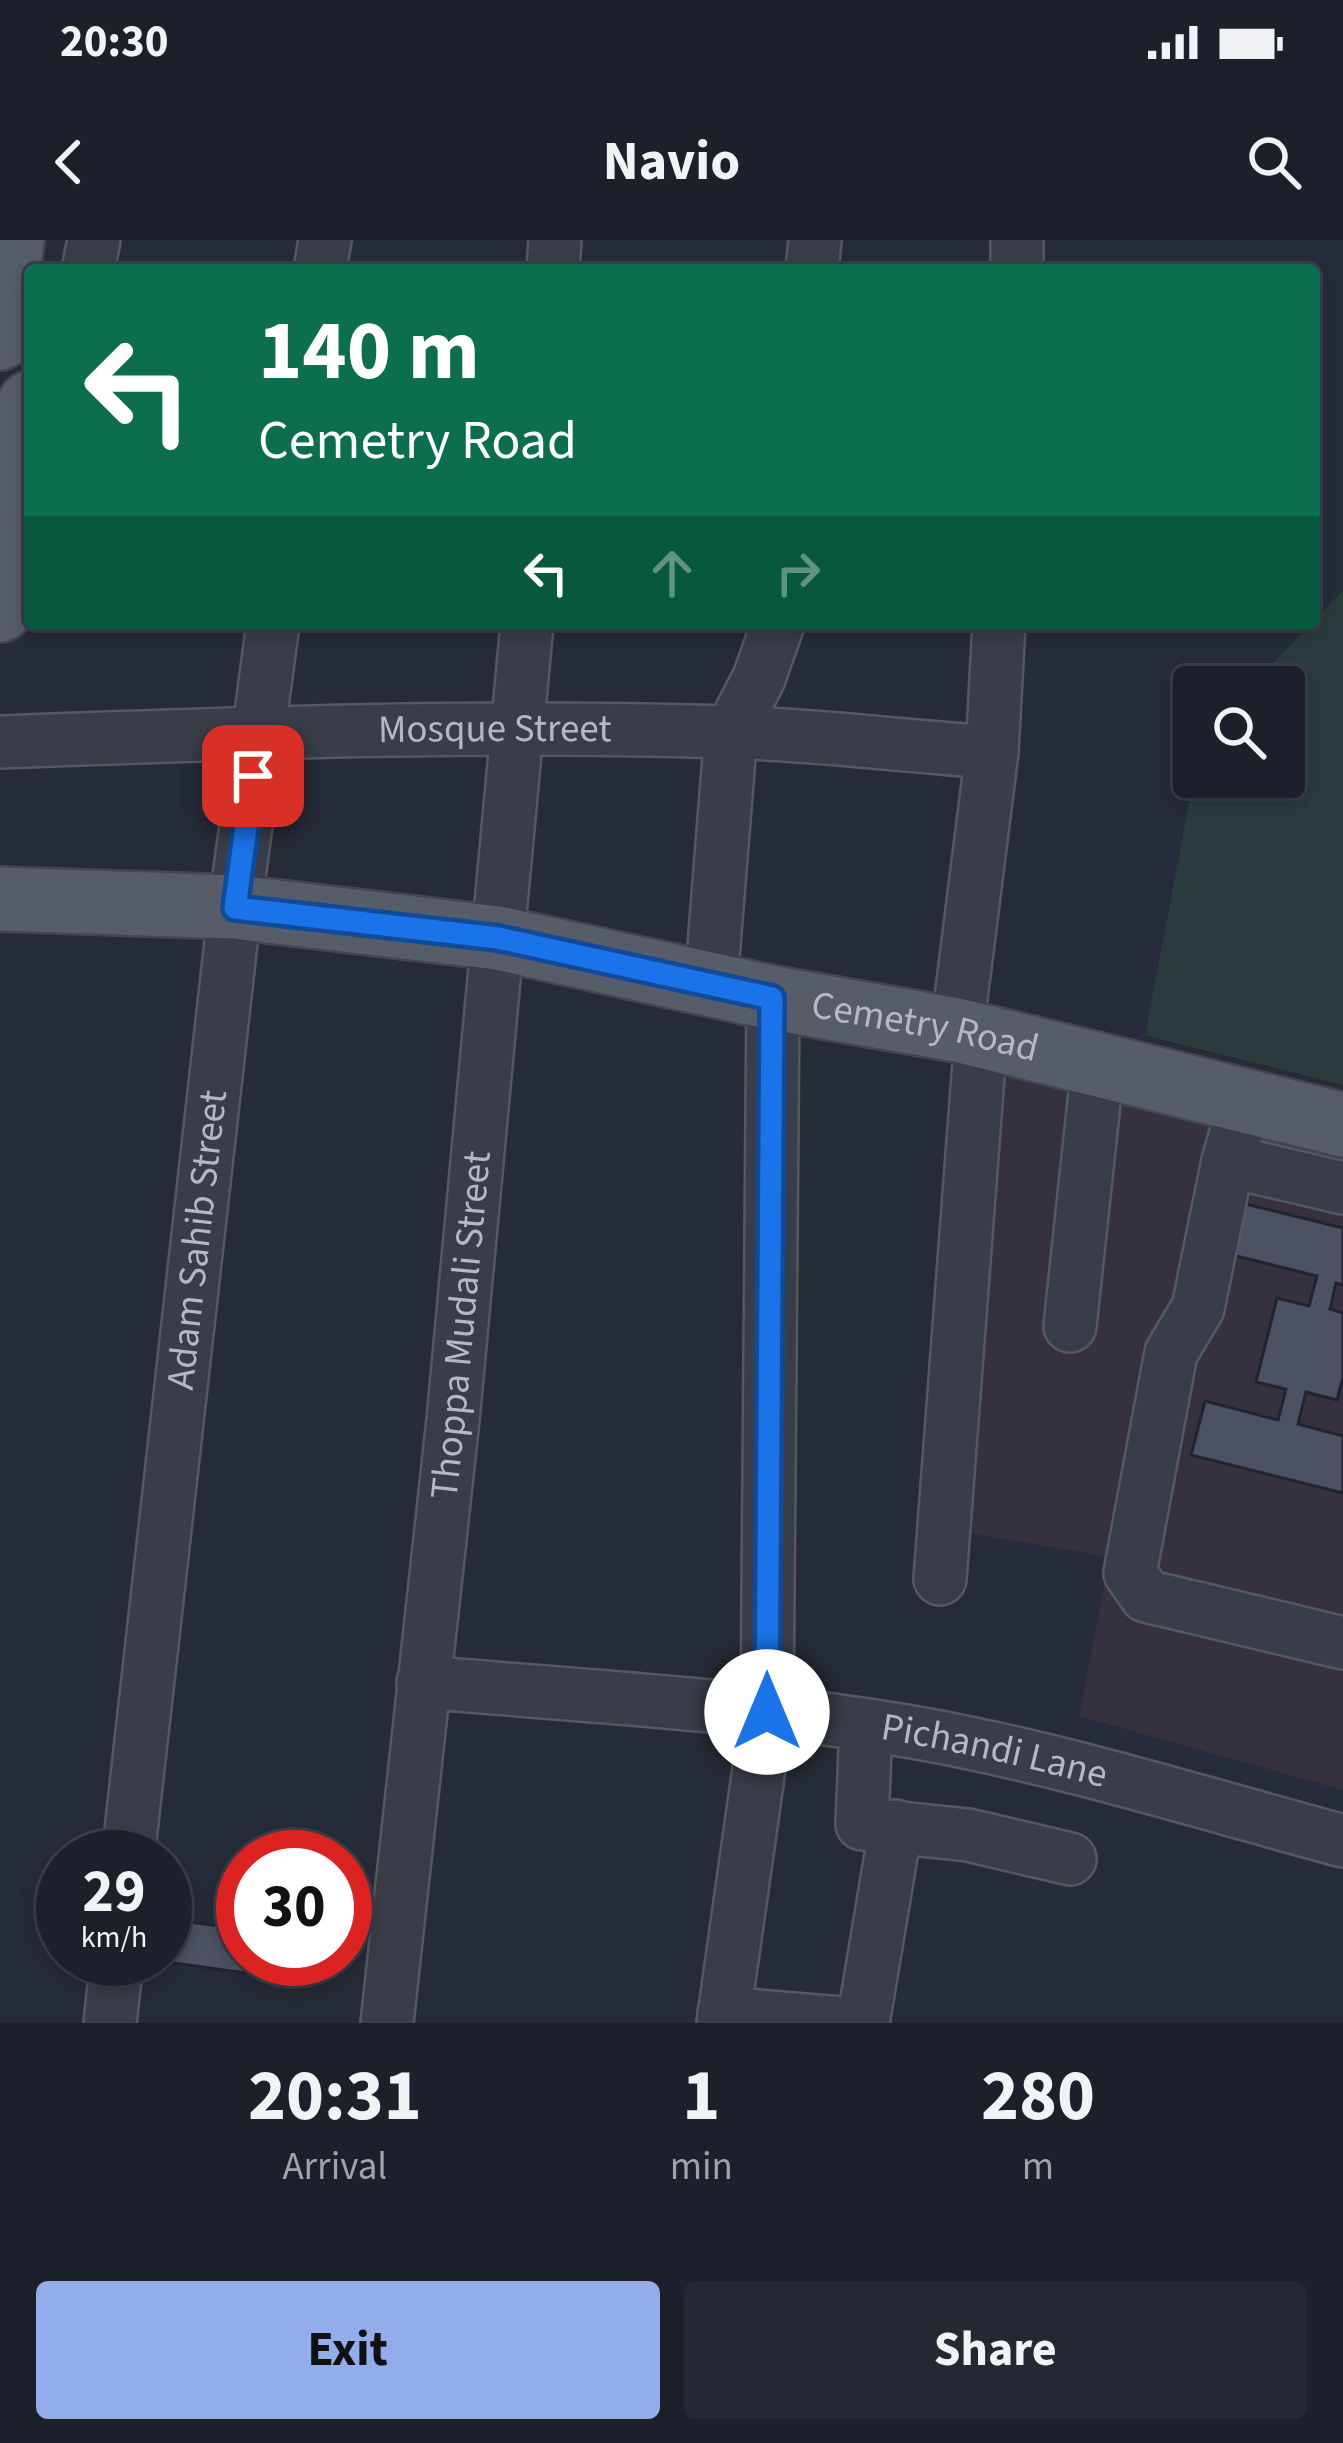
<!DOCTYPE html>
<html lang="en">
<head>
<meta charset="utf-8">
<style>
  body { margin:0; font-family:"Source Sans 3",sans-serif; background:#252832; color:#f1f3f6; height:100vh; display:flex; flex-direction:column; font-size:45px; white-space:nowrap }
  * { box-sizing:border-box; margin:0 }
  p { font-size:39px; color:#a0a3a8 }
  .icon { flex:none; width:66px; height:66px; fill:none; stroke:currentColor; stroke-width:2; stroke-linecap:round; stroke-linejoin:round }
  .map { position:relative; height:1783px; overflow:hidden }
  .sheet { display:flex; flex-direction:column; background:#1c202a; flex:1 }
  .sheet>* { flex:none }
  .banner { position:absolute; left:24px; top:24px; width:1296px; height:366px; border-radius:12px; box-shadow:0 6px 18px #0003,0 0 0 3px #3a3e47; background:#0b6e4f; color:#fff; overflow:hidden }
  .controls { position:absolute; left:1173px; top:426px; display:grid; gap:24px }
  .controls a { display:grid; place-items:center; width:132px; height:132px; border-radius:12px; background:#1c202a; box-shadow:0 6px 18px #0003,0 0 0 3px #3a3e47; font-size:60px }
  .speed { position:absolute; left:36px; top:1590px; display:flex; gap:24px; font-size:60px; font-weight:700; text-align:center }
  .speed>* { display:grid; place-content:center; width:156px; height:156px; border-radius:50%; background:#1c202a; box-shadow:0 6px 18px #0003,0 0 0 3px #3a3e47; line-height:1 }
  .speed small { font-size:30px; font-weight:400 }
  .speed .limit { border:18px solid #d22; background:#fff; color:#111 }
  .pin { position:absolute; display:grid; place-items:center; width:102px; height:102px; color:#fff; margin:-51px; border-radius:24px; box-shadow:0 6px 18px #0006 }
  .me { position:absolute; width:132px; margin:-66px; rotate:0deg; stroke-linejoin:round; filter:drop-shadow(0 0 9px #0008) }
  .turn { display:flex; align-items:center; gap:42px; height:252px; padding:0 36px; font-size:54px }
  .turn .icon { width:156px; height:156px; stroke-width:2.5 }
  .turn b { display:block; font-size:84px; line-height:102px }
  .lanes { display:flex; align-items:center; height:114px; padding:0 36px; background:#0003; justify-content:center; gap:60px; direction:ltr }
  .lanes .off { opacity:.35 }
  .eta { display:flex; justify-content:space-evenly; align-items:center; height:204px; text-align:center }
  .eta b { font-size:72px; font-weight:700; line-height:84px }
  .action { display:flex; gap:24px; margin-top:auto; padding:24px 36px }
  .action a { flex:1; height:138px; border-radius:12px; background:#93acea; color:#111; font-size:48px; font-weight:700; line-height:138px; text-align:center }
  .action a+a { background:#252832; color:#f1f3f6 }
  .status { display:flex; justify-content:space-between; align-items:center; height:84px; padding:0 60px; background:#1c202a; direction:ltr }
  .status svg { height:33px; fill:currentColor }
  header { display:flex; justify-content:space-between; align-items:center; height:156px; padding:0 36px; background:#1c202a; font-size:54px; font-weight:700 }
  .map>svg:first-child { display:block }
</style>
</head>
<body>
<div class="status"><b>20:30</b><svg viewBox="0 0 49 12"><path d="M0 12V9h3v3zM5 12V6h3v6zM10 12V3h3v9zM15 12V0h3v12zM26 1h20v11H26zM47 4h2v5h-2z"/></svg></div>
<header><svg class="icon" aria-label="back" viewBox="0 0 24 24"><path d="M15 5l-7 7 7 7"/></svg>Navio<svg class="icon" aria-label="search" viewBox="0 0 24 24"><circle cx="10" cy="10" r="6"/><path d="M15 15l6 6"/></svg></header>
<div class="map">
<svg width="1343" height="1783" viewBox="0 0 1343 1783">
  <rect width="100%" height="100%" fill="#252b38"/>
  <path fill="#35323d" d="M 1006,830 L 1343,913 L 1343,1550 L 1079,1476 L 1110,1317 L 962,1292 Z"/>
  <path fill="#2b3b3d" d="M 1343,350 L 1343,845 L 1145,795 L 1194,537 L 1284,537 L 1284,447 L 1250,447 Z"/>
  <path fill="#4c5261" stroke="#20242f" stroke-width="3" d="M 1229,960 L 1343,988 L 1343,1045 L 1336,1043 L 1330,1069 L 1343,1073 L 1343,1137 L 1337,1160 L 1306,1152 L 1298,1184 L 1343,1196 L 1343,1253 L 1191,1215 L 1205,1161 L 1278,1180 L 1286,1149 L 1256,1142 L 1277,1058 L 1309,1066 L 1317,1036 L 1216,1011 Z
    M 166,1679 L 243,1689 L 243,1719 L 292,1719 L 289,1739 L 160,1721 L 165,1719 Z"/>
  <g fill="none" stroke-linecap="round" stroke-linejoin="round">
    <defs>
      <g id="minor">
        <path d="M 88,30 L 94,0"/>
        <path d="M 320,30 L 325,0"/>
        <path d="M 553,30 L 555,0"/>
        <path d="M 812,30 L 815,0"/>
        <path d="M 1017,30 L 1017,0"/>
        <path id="s1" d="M 0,502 C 242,493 486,484 728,492 C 816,495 904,506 992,512"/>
        <path d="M 711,743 L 731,492 L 759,438 L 778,384"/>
        <path d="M 957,790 L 992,512 L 999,384"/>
        <path d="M 1237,890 L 1228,921 L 1343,948"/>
        <path d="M 1228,921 L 1198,1068 L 1171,1113 L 1130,1333 L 1146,1356 L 1343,1403"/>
        <path d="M 1070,1086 L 1098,825"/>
        <path d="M 940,1339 L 981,796"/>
        <path id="s2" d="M 423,1442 C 591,1457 763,1465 929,1495 C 1069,1521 1206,1564 1343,1601"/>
        <path d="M 866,1485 L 862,1584 L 968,1595 L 1070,1619"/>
        <path id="s3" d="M 128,1617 L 235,667 L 273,384"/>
        <path d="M 724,1773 L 841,1783"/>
        <path d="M 110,1783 L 117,1719"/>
        <path id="s4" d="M 387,1783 L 453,1180 L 527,384"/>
        <path d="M 723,1783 L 767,1472 L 773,758"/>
        <path d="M 863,1783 L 896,1586"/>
      </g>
      <g id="major">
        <path d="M 0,98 L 12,0"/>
        <path d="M 0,370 L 30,163"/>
        <path id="s5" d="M 0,659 L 235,667 L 498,698 L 773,758 L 957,790 L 1343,885"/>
      </g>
    </defs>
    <use href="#minor" stroke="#545863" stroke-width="56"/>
    <use href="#major" stroke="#424651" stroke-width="68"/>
    <use href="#minor" stroke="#383d48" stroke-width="51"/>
    <use href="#major" stroke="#565c68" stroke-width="63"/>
  </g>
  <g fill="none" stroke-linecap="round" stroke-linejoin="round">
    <defs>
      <path id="route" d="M 253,536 L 235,668 L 498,698 L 772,758 L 767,1472"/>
    </defs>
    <use href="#route" stroke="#114b97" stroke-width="30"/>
    <use href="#route" stroke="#1a73e8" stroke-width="21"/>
  </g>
  <g text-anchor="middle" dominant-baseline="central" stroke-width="9" stroke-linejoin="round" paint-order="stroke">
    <g font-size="39" fill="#b4b8c4" stroke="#1e222d">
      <text stroke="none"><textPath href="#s1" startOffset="495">Mosque Street</textPath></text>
      <text stroke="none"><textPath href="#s5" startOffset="936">Cemetry Road</textPath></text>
      <text stroke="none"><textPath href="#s3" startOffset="621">Adam Sahib Street</textPath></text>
      <text stroke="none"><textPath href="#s4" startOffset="702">Thoppa Mudali Street</textPath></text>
      <text stroke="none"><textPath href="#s2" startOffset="576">Pichandi Lane</textPath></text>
    </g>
  </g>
</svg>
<div class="controls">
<a><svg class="icon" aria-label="search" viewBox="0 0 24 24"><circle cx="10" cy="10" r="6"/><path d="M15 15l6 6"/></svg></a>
</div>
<div class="speed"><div>29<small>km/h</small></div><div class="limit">30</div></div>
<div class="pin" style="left:253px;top:536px;background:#d93025"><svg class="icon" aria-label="arrive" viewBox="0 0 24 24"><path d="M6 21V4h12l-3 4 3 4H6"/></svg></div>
<svg class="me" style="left:767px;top:1472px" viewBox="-20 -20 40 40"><circle r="19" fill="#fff"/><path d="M0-13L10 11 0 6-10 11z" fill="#1a73e8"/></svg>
<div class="banner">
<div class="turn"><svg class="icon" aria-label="left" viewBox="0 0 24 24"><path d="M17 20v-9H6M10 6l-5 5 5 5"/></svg><div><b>140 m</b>Cemetry Road</div></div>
<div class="lanes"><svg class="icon" aria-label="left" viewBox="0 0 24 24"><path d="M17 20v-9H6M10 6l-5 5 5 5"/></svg><svg class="icon off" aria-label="ahead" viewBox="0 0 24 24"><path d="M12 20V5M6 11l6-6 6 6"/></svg><svg class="icon off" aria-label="right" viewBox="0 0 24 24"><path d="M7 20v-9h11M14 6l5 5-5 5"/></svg></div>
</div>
</div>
<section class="sheet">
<div class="eta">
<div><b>20:31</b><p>Arrival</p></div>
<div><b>1</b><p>min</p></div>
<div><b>280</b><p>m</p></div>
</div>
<div class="action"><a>Exit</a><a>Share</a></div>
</section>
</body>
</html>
